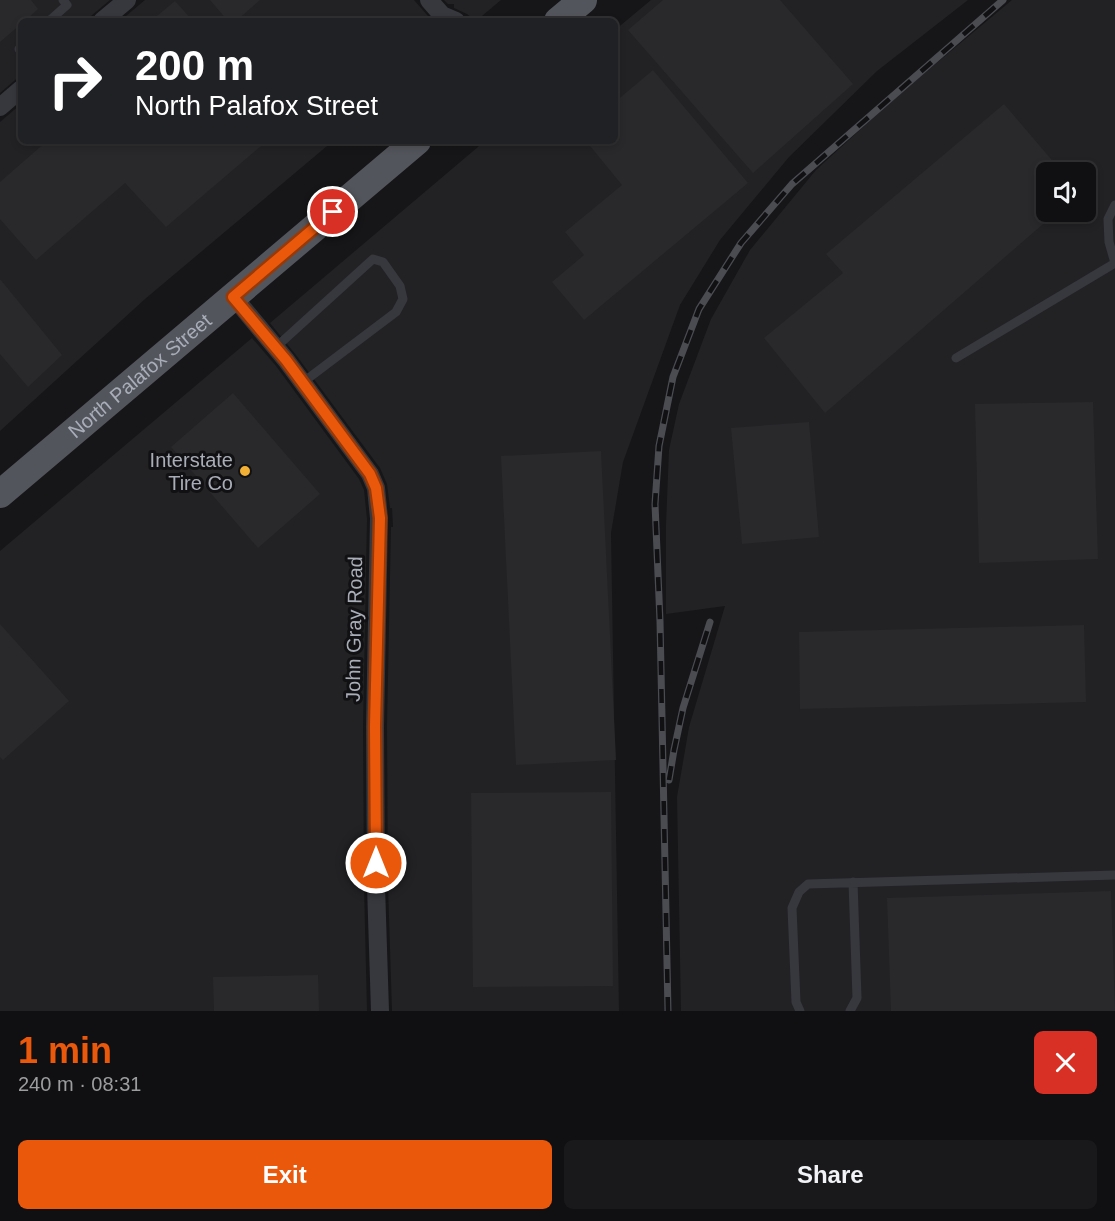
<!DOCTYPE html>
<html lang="en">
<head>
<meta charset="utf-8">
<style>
  body { margin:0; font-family:Arial,sans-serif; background:#19191b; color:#f1f3f6; height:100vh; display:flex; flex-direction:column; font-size:22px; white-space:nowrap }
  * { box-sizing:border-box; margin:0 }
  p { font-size:20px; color:#9c9d9f }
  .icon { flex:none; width:33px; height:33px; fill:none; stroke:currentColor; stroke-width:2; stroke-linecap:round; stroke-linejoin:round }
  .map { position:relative; height:1011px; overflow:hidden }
  .drawer { display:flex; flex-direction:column; background:#101012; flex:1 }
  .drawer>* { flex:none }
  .guide { position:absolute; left:18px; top:18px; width:600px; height:126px; border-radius:9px; box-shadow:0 3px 9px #0003,0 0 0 2px #303032; background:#202124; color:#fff; overflow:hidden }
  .buttons { position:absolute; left:1036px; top:162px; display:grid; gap:12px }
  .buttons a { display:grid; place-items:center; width:60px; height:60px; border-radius:9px; background:#101012; box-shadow:0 3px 9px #0003,0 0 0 2px #303032; font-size:30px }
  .pin { position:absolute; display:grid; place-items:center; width:51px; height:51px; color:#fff; margin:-26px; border:3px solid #fff; border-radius:50%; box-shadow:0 2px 6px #0007 }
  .me { position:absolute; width:66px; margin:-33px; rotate:0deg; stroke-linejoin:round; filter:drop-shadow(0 0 4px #0008) }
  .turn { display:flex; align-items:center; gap:21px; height:126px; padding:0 18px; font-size:27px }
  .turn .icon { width:78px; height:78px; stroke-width:2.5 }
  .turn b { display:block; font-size:42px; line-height:51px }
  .round { display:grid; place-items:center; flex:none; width:63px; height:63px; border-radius:9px; background:#19191b }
  .head { display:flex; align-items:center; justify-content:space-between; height:102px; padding:0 18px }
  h1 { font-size:36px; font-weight:700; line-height:45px; color:#ea580c }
  .action { display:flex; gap:12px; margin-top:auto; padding:12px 18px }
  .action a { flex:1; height:69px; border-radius:9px; background:#ea580c; color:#fff; font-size:24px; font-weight:700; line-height:69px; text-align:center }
  .action a+a { background:#19191b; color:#f1f3f6 }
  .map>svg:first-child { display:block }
</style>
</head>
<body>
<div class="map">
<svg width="1115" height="1011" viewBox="0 0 1115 1011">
  <rect width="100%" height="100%" fill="#161618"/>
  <path fill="#222225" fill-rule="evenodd" d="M 0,0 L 110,0 L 85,21 L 21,21 L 21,75 L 0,93 Z
    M 145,0 L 414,0 L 428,16 L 426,19 L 429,21 L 120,21 Z
    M 444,0 L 501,0 L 476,21 L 467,14 L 454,8 L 454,4 L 448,4 Z
    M 651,0 L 968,0 L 877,71 L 789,157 L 720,240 L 680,305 L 623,462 L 611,533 L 619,1011 L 392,1011 L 388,886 L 387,726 L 391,527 L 393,527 L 392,508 L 390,508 L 387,484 L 380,468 L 296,355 L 270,323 L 485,141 L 615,141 L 615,30 Z
    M 1012,0 L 1115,0 L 1115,1011 L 681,1011 L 677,797 L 689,727 L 725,606 L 666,614 L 666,525 L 669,450 L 679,404 L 711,319 L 750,250 L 816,170 L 897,96 ZM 1047,172 L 1086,172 L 1086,212 L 1047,212 Z
    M 21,104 L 21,141 L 333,141 L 145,299 L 0,431 L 0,122 Z
    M 252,338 L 276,366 L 359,479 L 364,490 L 367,519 L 363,727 L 364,886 L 367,1011 L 0,1011 L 0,551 Z"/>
  <path fill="#29292c" d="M 0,0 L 31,0 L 38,9 L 25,21 L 21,21 L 21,24 L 0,42 Z
    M 210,0 L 260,0 L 236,21 L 228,21 Z
    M 663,0 L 780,0 L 853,84 L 753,173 L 628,30 Z
    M 175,1 L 193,21 L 151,21 Z
    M 653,70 L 748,183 L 584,320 L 552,282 L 584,255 L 565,232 L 622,185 L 586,141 L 615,141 L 615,102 Z
    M 1004,104 L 1062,172 L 1047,172 L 1047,212 L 1057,212 L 825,413 L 764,338 L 843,273 L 826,254 Z
    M 47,141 L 267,141 L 166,227 L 125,183 L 36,260 L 0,219 L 0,182 Z
    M 0,279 L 62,355 L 28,387 L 0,354 Z
    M 233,393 L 320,494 L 258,548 L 171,447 Z
    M 1093,402 L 1098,559 L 979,563 L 975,404 Z
    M 809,422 L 819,537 L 742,544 L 731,428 Z
    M 601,451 L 616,760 L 516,765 L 501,456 Z
    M 0,624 L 69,701 L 3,760 L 0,757 Z
    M 1084,625 L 1086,702 L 800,709 L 799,632 Z
    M 611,792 L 613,986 L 473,987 L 471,793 Z
    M 1111,891 L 1115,1011 L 891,1011 L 887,898 Z
    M 318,975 L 319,1011 L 214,1011 L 213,977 Z"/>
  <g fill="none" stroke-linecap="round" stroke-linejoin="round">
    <path stroke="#37383d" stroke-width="9" d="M 49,21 L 67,5 L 63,0
      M 21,47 L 19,49 L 21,51
      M 275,348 L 373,259 L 383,262 L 400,286 L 403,299 L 396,312 L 302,383
      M 956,358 L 1115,263 L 1109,242 L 1108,219 L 1115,205
      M 800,1011 L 796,1002 L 792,908 L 799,892 L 808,884 L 1115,875
      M 850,1011 L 857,998 L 853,882"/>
    <path stroke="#37383d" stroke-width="18" d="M 429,0 L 442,15 L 456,21
      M 102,21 L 127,0
      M 0,107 L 21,89
      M 233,296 L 286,360 L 370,474 L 376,488 L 379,518 L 375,726 L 376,886 L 380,1011"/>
    <g stroke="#53555c" stroke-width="28">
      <path d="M 558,21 L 583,0"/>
      <path id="s1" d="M 0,494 L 417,141"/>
    </g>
    <defs>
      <path id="rail" d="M 669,780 L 674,750 L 683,708 L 710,622
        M 668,1011 L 660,621 L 655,504 L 659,446 L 673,377 L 699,309 L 741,243 L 792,184 L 1003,0"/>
    </defs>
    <use href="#rail" stroke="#4a4c52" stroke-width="7"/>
    <use href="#rail" stroke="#111113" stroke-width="4.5" stroke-dasharray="14" stroke-linecap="butt"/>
  </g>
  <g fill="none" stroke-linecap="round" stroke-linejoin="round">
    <defs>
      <path id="route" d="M 333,212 L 233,297 L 286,360 L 370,474 L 376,488 L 380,518 L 375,726 L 376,863"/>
    </defs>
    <use href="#route" stroke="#983908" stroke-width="15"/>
    <use href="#route" stroke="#ea580c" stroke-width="10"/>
  </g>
  <circle fill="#f2b134" stroke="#111113" stroke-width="2" cx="245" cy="471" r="6"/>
  <g text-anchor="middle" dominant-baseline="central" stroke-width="6" stroke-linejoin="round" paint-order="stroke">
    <g font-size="20" fill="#a8adb8" stroke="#111113">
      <text stroke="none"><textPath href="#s1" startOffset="183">North Palafox Street</textPath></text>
      <text transform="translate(354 629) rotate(-89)">John Gray Road</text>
    </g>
    <g font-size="20" fill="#a8adb8" stroke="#111113" text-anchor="end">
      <text x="233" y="460">Interstate<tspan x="233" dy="23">Tire Co</tspan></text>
    </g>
  </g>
</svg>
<div class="buttons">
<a><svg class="icon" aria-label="sound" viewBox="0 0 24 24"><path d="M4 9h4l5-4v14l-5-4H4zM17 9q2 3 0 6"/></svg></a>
</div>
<div class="pin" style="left:333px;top:212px;background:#d93025"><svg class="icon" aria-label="arrive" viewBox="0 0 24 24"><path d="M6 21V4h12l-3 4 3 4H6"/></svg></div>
<svg class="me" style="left:376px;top:863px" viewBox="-20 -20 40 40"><circle r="17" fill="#ea580c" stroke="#fff" stroke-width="3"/><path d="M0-11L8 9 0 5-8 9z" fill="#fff"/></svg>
<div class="guide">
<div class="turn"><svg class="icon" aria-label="right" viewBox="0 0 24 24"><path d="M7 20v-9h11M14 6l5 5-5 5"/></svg><div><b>200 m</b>North Palafox Street</div></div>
</div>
</div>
<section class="drawer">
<div class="head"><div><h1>1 min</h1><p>240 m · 08:31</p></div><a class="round" style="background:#d93025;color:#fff"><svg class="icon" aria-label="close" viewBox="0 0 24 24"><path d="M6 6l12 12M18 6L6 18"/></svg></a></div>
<div class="action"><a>Exit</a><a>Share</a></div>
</section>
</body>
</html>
